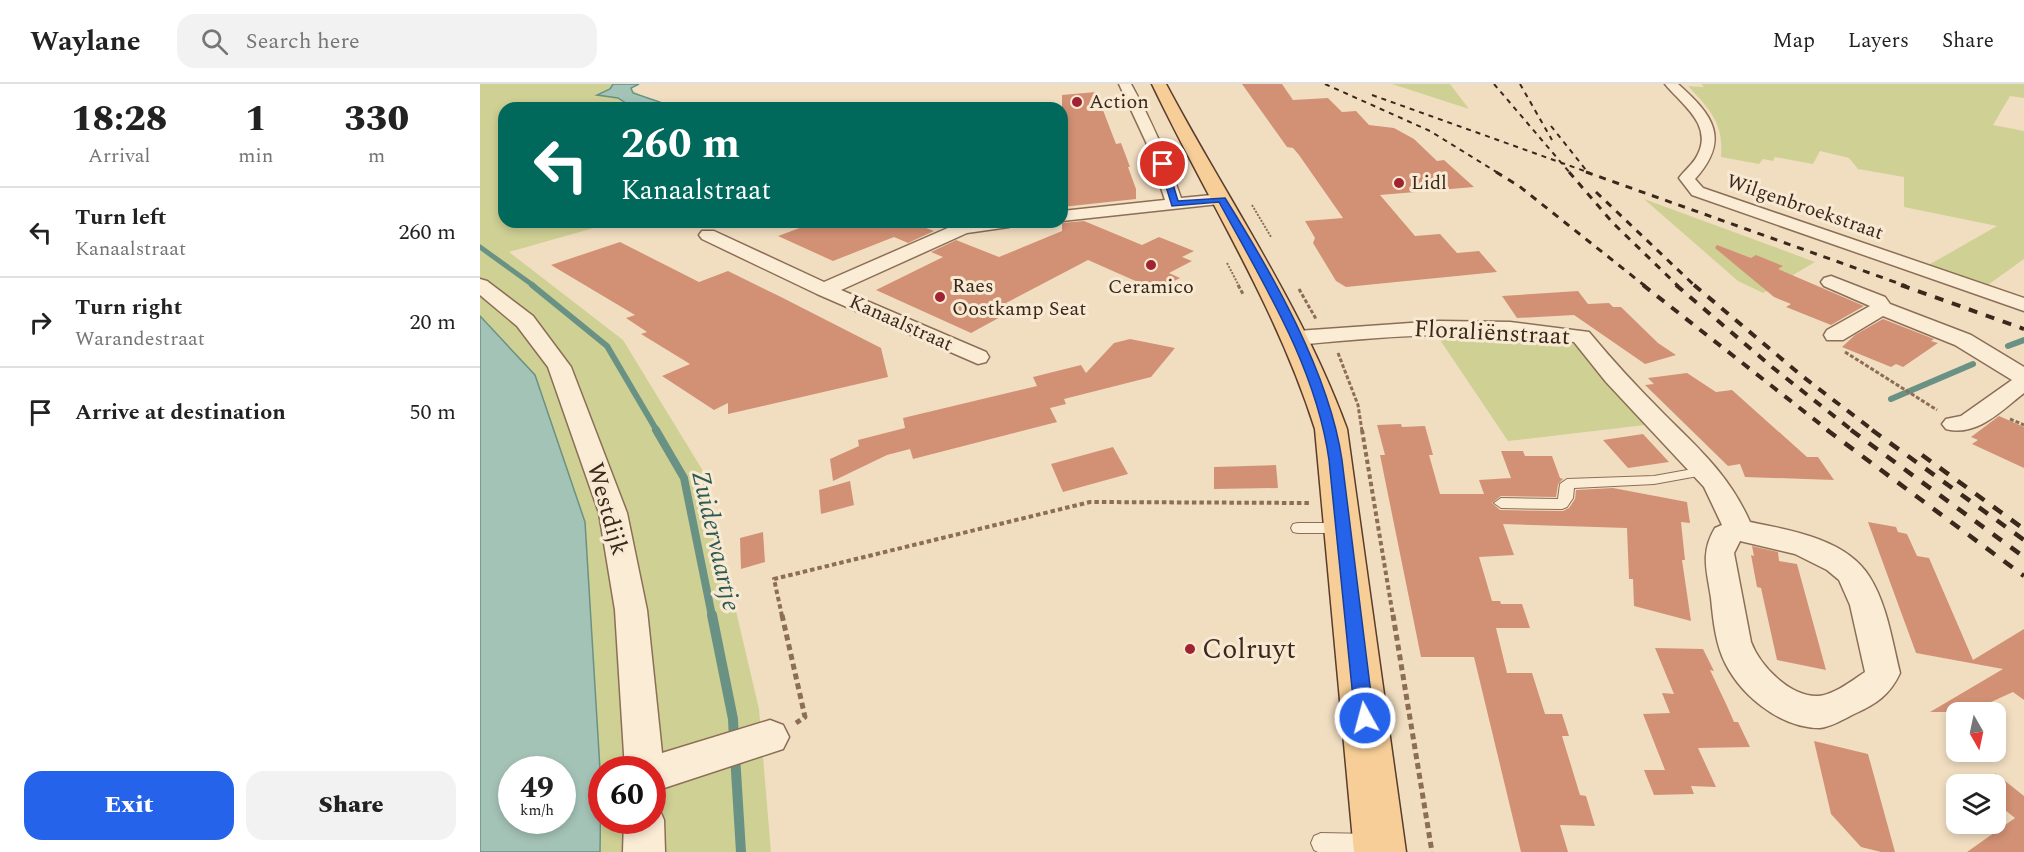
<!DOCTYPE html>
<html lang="en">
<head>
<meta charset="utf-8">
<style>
  body { margin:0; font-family:Spectral,serif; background:#f2f2f2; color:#222; height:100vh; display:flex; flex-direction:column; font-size:22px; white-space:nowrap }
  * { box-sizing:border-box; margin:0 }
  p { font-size:20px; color:#767676 }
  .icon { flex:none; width:33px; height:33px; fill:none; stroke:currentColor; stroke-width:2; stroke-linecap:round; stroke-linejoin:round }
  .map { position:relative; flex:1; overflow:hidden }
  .sheet { display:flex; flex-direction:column; background:#fff; width:480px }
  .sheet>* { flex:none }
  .banner { position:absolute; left:18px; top:18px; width:570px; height:126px; border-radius:18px; box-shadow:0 3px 9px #0003; background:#00695c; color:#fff; overflow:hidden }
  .needle { width:39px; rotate:171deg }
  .fabs { position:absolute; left:1466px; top:618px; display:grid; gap:12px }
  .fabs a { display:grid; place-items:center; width:60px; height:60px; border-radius:12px; background:#fff; box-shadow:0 3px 9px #0003; font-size:30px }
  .speed { position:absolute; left:18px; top:672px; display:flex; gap:12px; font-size:30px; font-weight:700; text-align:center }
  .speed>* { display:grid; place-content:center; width:78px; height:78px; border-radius:50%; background:#fff; box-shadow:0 3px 9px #0003; line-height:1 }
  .speed small { font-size:15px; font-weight:400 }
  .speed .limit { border:9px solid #d22; background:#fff; color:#111 }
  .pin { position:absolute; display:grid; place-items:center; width:51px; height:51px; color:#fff; margin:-26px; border:3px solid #fff; border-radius:50%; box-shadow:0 2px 6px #0007 }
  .me { position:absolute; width:66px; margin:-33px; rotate:353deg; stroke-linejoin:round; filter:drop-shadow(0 0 4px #0008) }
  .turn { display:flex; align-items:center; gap:21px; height:126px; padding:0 24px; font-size:27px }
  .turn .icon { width:78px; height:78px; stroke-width:2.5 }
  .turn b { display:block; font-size:42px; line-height:51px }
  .eta { display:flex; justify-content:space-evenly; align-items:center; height:102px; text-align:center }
  .eta b { font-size:36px; font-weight:800; line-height:42px }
  .primary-button { display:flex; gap:12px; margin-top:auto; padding:12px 24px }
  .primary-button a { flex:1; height:69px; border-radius:18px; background:#2563eb; color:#fff; font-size:24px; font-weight:800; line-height:69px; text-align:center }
  .primary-button a+a { background:#f2f2f2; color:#222 }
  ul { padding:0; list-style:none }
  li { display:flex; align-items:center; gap:18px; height:90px; padding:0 24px; border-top:2px solid #e0e0e0 }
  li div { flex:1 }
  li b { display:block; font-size:22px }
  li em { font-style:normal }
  header { display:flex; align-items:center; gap:36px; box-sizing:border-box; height:84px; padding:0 30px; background:#fff; border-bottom:2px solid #e0e0e0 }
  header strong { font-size:28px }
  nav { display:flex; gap:33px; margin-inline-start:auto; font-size:21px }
  .search { width:420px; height:54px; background:#f2f2f2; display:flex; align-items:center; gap:15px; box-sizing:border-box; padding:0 21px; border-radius:18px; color:#767676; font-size:22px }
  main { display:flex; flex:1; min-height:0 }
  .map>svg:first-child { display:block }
</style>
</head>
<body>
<header>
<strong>Waylane</strong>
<div class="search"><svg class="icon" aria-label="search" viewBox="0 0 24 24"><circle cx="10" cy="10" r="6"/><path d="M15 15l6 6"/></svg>Search here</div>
<nav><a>Map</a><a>Layers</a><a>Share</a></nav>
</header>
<main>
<section class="sheet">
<div class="eta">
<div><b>18:28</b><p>Arrival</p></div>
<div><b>1</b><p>min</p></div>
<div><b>330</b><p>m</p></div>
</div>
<ul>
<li><svg class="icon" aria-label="left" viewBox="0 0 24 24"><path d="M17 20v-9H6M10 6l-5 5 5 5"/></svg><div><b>Turn left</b><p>Kanaalstraat</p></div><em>260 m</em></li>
<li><svg class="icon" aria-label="right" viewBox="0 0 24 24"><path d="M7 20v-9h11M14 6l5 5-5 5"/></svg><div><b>Turn right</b><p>Warandestraat</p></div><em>20 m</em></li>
<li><svg class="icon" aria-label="arrive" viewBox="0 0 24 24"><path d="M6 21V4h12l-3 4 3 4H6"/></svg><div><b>Arrive at destination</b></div><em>50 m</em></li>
</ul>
<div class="primary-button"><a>Exit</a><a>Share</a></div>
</section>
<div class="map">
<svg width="1544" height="768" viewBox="0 0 1544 768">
  <rect width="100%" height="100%" fill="#f1dec1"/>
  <path fill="#cfd094" d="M 0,0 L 154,0 L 150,2 L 150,5 L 164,13 L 192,22 L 24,24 L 24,138 L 135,138 L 29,168 L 143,256 L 223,387 L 279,625 L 291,768 L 120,768 L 122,737 L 172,736 L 172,686 L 122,686 L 121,702 L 105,438 L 55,291 L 0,232 Z
    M 912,0 L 970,0 L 989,25 Z
    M 1221,0 L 1544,0 L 1544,14 L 1530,12 L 1513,41 L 1544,47 L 1544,175 L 1505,203 L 1445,183 L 1517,142 L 1424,123 L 1424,93 L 1378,85 L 1369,74 L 1340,67 L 1333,80 L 1295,73 L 1293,77 L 1283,75 L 1279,80 L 1241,73 C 1244,39 1230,26 1208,2 L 1224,3 Z
    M 1164,115 L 1335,178 L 1283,209 L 1258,197 Z
    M 954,247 L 994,248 L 1088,257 L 1095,261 L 1165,341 L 1028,357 Z"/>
  <path fill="#a4c3b7" stroke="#6a9284" stroke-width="1.5" fill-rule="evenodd" d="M 133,0 L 159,0 L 151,4 L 153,9 L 194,23 L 147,23 L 147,20 L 138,14 L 117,11 L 130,5 Z
    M 0,232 L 55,291 L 105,438 L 121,702 L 120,768 L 0,768 ZM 32,686 L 82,686 L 82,736 L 32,736 Z"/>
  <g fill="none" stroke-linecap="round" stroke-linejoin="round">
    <path stroke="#6a9284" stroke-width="5" d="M 0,163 L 54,202"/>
    <path stroke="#6a9284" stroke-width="6" d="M 52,201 L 127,262 L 177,347
      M 1528,262 L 1544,256
      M 1411,315 L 1493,280"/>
    <path stroke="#6a9284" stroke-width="8" d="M 176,346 L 204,394 L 232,532"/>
    <path stroke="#6a9284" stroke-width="10" d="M 232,531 L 253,635 L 254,656
      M 255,671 L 261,768"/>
  </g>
  <path fill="#d29175" d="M 762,0 L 802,0 L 813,16 L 848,14 L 862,28 L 876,27 L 889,41 L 914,44 L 934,55 L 957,77 L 964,76 L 994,103 L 900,111 L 935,152 L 960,150 L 977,169 L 999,167 L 1017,188 L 866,203 L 856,197 L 833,159 L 835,154 L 825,137 L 863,134 L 819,71 L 813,64 L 807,63 Z
    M 616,8 L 636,60 L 641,59 L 650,83 L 648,83 L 656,105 L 656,115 L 582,123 L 582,11 Z
    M 604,137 L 662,161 L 679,153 L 714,167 L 702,173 L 712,177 L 689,189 L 700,194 L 676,206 L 608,176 L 526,219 L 537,224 L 491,249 L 396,206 L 463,173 L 451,168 L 476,156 L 519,173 L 582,147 L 582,139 Z
    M 336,138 L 449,138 L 441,142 L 454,147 L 428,159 L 414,153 L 353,177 L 298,152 Z
    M 140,158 L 219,198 L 248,187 L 301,213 L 401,264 L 408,293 L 248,330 L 248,319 L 234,326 L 182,292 L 210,280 L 161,250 L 167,248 L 146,234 L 155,231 L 71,181 Z
    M 1237,161 L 1271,174 L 1276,171 L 1303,182 L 1298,185 L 1384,222 L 1351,241 L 1306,223 L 1311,220 L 1294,213 L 1235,164 Z
    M 1098,207 L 1108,220 L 1129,219 L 1133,223 L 1141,223 L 1178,259 L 1196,271 L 1165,280 L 1094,231 L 1037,234 L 1022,212 Z
    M 1403,235 L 1454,255 L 1451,257 L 1458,259 L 1423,283 L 1416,280 L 1411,283 L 1362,263 L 1375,251 Z
    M 650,255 L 695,264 L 671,293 L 584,315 L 586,320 L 570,324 L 577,338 L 433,375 L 430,365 L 407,371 L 353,397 L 350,375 L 379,362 L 378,356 L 425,344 L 423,334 L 557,302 L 553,293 L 601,281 L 606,289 L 634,259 Z
    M 1207,289 L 1236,308 L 1252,306 L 1327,373 L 1338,373 L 1354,396 L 1265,393 L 1260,380 L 1248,382 L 1165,301 L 1174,300 L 1168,294 Z
    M 1519,332 L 1544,343 L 1544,384 L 1492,360 L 1498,356 L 1491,353 Z
    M 921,340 L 922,343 L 945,342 L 953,371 L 949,371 L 960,410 L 1004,410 L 999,396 L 1031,394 L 1021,367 L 1043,367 L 1045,372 L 1072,372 L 1080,394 L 1083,395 L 1078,400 L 1076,413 L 1021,412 L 1012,419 L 1020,426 L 1083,427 L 1089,424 L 1095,415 L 1096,406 L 1133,404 L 1207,418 L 1210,439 L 1201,438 L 1205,476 L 1202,476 L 1211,537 L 1154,522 L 1153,495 L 1149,495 L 1147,444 L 1023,440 L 1034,471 L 999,473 L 1012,517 L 1020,517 L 1021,520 L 1042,520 L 1050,544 L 1016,544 L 1027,589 L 1052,589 L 1065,630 L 1082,630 L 1089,652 L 1082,652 L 1100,711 L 1106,712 L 1115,742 L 1080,741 L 1088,768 L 1041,768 L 994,573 L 941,573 L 900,371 L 905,371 L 897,341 Z
    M 1163,350 L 1189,378 L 1148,384 L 1123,356 Z
    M 633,363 L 648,390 L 583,408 L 571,380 Z
    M 796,381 L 798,404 L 734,405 L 734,383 Z
    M 370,397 L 374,421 L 341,430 L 339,406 Z
    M 1388,438 L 1416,443 L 1418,448 L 1427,450 L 1437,472 L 1449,474 L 1493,576 L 1544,545 L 1544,616 L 1533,608 L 1489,628 L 1450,628 L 1523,585 L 1436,569 Z
    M 283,448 L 285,478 L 261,485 L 260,454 Z
    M 1272,462 L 1298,468 L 1299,477 L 1317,480 L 1346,586 L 1297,576 L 1281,504 L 1277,503 L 1271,471 L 1274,472 Z
    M 1175,564 L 1223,565 L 1234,587 L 1230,586 L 1247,622 L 1254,638 L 1258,638 L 1270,663 L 1218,664 L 1236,703 L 1211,702 L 1214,710 L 1174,711 L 1164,686 L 1185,686 L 1163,630 L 1190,629 L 1182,609 L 1194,610 Z
    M 1334,657 L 1388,670 L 1415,768 L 1401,768 L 1381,763 L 1351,730 Z
    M 1515,689 L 1544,712 L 1544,768 L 1487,768 L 1535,734 L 1515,718 Z"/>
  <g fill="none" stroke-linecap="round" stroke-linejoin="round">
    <defs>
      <path id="lane" d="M 1224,383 L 1231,387 L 1229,390 L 1174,400 L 1094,404 L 1093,414 L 1087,423 L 1082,425 L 1021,424 L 1014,419 L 1021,414 L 1078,415 L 1080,400 L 1087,395 L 1174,392 Z
        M 818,439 L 861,439 L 866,440 L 868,444 L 866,448 L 861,449 L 818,449 L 813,448 L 811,444 L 813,440 Z
        M 841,749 L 891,750 L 898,753 L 901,760 L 896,768 L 838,768 L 834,766 L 831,759 L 834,752 Z"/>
      <path id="street" d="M 639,0 L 651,0 C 672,37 688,75 701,114 L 742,110 L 748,111 L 750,115 L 748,119 L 582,137 L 582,127 L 685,116 L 666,58 Z
        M 1185,0 L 1198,0 C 1233,31 1251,55 1215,95 L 1223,104 L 1544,214 L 1544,227 L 1212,111 L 1199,94 C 1205,86 1213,80 1217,72 C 1234,41 1202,21 1185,0 Z
        M 488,138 L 538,138 L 529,143 L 487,149 L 361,206 L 506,268 L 509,273 L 506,278 L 498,280 L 337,210 L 222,155 L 219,151 L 222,147 L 234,147 L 344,198 L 477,140 Z
        M 1351,192 L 1405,213 L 1410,220 L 1491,251 L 1544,283 L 1544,309 C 1521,327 1497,353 1466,345 L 1462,340 L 1466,335 L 1481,332 L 1532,296 L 1475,261 L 1403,232 L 1363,256 L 1347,256 L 1344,251 L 1347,246 L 1390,222 L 1344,202 L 1341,198 L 1344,194 Z
        M 0,195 L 7,197 L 53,232 L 91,283 L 147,429 L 167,526 L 182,669 L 290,636 L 303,641 L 309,653 L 303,665 L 172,708 L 172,686 L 145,686 L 135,526 L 119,429 L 68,283 L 37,242 L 0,211 Z
        M 959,237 L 1030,238 L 1109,248 C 1133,277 1158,304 1184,330 C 1220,366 1249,391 1270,438 C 1310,446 1366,455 1389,492 C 1407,520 1412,557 1420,589 C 1410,611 1396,620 1374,630 C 1364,635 1351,643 1340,644 C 1299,644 1257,609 1242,572 C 1235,554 1233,534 1231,514 C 1227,487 1220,469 1235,444 L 1242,441 L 1224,403 L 1126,298 L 1094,258 C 1002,244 910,252 817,261 L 809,259 L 806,254 L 809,249 L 817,247 ZM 1260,457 L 1315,470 L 1347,486 L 1359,496 L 1370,521 L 1385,588 C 1373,596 1354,611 1338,612 C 1310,613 1280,582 1271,558 L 1254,469 Z
        M 172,720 L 178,722 L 184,736 L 185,768 L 143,768 L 144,736 L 172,736 Z"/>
      <path id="primary" d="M 672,0 L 686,0 C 747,115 822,222 867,345 L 926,768 L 874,768 L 835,345 C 796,222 727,115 672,0 Z"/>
    </defs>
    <use href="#lane" stroke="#8c6e57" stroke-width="2"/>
    <use href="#street" stroke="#8c6e57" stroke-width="3"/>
    <use href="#primary" stroke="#593c2c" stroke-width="3"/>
    <path stroke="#8c6e57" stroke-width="2" stroke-dasharray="2 1.5" stroke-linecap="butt" d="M 772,121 L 791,153
      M 747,179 L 759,202"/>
    <path stroke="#8c6e57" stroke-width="3" stroke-dasharray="4 2" stroke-linecap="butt" d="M 758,201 L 763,210
      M 819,205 L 836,235
      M 1365,268 L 1457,326
      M 858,269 L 878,321 L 882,347
      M 1530,335 L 1544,341"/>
    <path stroke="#8c6e57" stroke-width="4" stroke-dasharray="4.5 3" stroke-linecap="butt" d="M 882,346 L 913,532
      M 302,532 L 294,495 L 610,418 L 829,419"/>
    <path stroke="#8c6e57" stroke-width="5" stroke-dasharray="6 4" stroke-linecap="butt" d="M 302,531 L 325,633 L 316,639
      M 913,531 L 952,768"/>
    <use href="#lane" fill="#fbecd5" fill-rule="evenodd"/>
    <use href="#street" fill="#fbecd5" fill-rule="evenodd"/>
    <use href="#primary" fill="#f7ce97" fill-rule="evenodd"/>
    <path stroke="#3b281d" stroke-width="2" stroke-dasharray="5 5" stroke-linecap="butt" d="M 845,0 L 950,47 L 1018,89
      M 1014,0 L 1090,89
      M 1040,0 L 1072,56
      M 892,11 L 1110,89
      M 1071,42 L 1106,86"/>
    <path stroke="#3b281d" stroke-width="3" stroke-dasharray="7 7" stroke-linecap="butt" d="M 1016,88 L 1039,102 L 1165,202
      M 1089,88 L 1133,139 L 1198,202
      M 1106,88 L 1426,202
      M 1116,108 L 1215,202"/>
    <path stroke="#3b281d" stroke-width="4" stroke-dasharray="9 9" stroke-linecap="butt" d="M 1163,201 L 1349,347
      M 1196,201 L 1292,283 L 1373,347
      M 1214,201 L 1322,292 L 1394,347
      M 1421,201 L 1544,245"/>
    <path stroke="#3b281d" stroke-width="4.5" stroke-dasharray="11 11" stroke-linecap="butt" d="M 1347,346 L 1544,492
      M 1371,346 L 1544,473
      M 1392,346 L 1544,456
      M 1442,371 L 1544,445"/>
  </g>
  <path fill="#2563eb" stroke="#184099" stroke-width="1.5" d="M 683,78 L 687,80 L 698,117 L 745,114 C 792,189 849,288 862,376 L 894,634 L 891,639 L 885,642 L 878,639 L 875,634 L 849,376 C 836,283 783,199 739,118 L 692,122 L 679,80 Z"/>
  <g fill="#9f2331" stroke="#f8e9d2" stroke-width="2">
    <circle cx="597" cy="18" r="6"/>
    <circle cx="919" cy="99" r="6"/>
    <circle cx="671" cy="181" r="6"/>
    <circle cx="460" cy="213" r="6"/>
    <circle cx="710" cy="565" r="6"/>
  </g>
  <g text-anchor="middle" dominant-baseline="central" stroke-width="6" stroke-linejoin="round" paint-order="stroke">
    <g font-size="20" fill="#3b281d" stroke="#f8e9d2" text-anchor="start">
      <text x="609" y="18">Action</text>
      <text x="931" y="99">Lidl</text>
      <text x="472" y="202">Raes<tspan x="472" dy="23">Oostkamp Seat</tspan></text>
      <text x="671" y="203" text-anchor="middle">Ceramico</text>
    </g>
    <g font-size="20" fill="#3b281d" stroke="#f8e9d2">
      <text transform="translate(1325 123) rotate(19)">Wilgenbroekstraat</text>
      <text transform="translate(421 239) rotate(24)">Kanaalstraat</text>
    </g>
    <g font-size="24" fill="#3b281d" stroke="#f8e9d2">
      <text transform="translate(1012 249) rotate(3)">Floraliënstraat</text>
      <text transform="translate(127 425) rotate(74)">Westdijk</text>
    </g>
    <g font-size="26" font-style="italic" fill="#2b5b53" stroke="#f8e9d2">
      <text transform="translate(236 457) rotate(77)">Zuidervaartje</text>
    </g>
    <g font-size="28" fill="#3b281d" stroke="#f8e9d2" text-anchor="start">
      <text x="722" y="565">Colruyt</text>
    </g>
  </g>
</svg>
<div class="fabs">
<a><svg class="needle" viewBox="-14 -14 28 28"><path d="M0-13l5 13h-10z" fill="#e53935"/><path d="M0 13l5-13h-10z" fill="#767676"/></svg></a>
<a><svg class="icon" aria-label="layers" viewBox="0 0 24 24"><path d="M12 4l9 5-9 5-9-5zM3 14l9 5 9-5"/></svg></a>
</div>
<div class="speed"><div>49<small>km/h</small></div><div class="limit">60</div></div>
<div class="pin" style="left:683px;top:80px;background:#d93025"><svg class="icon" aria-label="arrive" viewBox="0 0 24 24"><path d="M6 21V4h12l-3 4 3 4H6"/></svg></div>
<svg class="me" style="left:885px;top:634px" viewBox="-20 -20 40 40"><circle r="17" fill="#2563eb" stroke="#fff" stroke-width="3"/><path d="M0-11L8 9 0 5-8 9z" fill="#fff"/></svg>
<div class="banner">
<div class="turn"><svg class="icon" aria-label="left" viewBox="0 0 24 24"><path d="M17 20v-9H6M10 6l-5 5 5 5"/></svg><div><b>260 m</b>Kanaalstraat</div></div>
</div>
</div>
</main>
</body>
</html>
